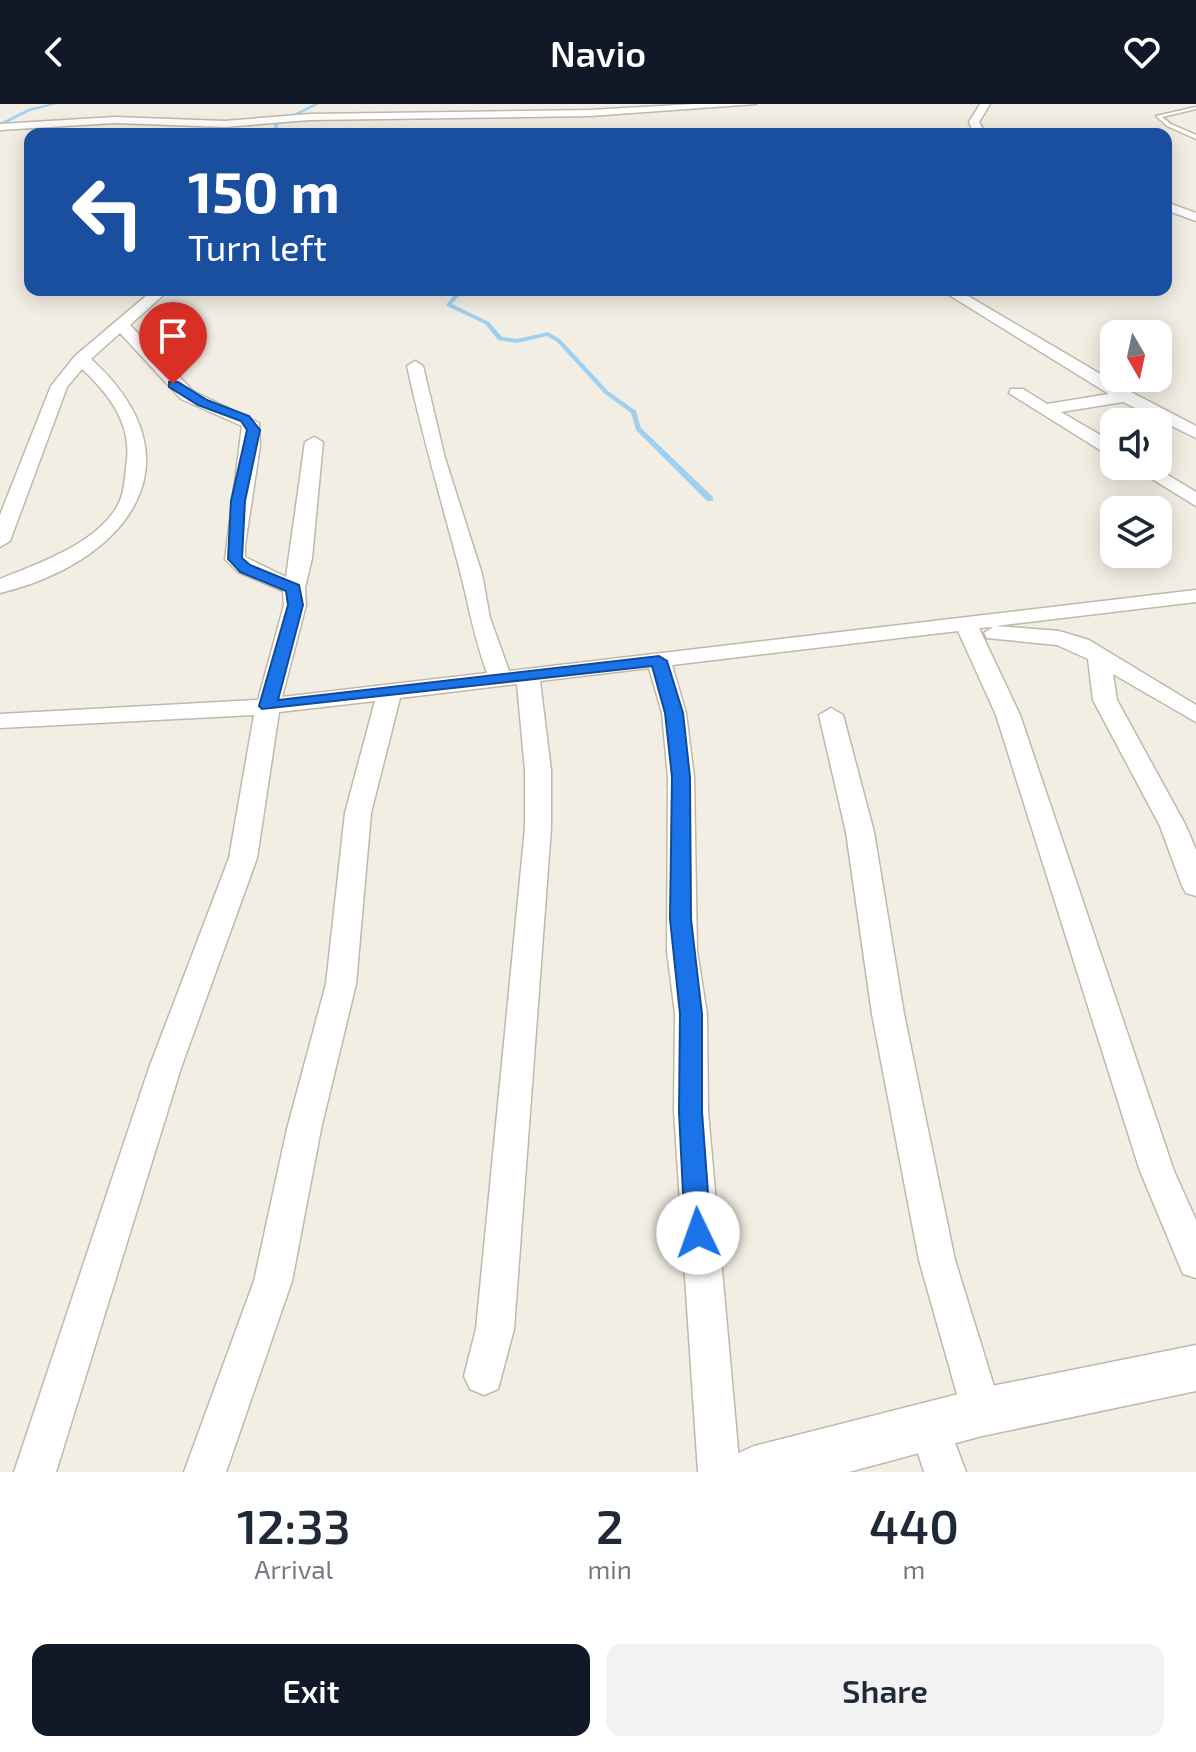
<!DOCTYPE html>
<html lang="en">
<head>
<meta charset="utf-8">
<style>
  body { margin:0; font-family:"Exo 2",sans-serif; background:#f2f2f3; color:#1f2937; height:100vh; display:flex; flex-direction:column; font-size:30px; white-space:nowrap }
  * { box-sizing:border-box; margin:0 }
  p { font-size:26px; color:#747a83 }
  .icon { flex:none; width:44px; height:44px; fill:none; stroke:currentColor; stroke-width:2; stroke-linecap:round; stroke-linejoin:round }
  .map { position:relative; height:1368px; overflow:hidden }
  .side { display:flex; flex-direction:column; background:#fff; flex:1 }
  .side>* { flex:none }
  .guide { position:absolute; left:24px; top:24px; width:1148px; height:168px; border-radius:16px; box-shadow:0 4px 20px #0003; background:#1a4fa0; color:#fff; overflow:hidden }
  .needle { width:52px; rotate:171deg }
  .buttons { position:absolute; left:1100px; top:216px; display:grid; gap:16px }
  .buttons a { display:grid; place-items:center; width:72px; height:72px; border-radius:16px; background:#fff; box-shadow:0 4px 20px #0003; font-size:40px }
  .pin { position:absolute; display:grid; place-items:center; width:68px; height:68px; color:#fff; margin:-82px -34px; border-radius:50% 50% 50% 0; rotate:-45deg; box-shadow:0 0 8px #0007 }
  .pin .icon { rotate:45deg }
  .me { position:absolute; width:88px; margin:-44px; rotate:357deg; stroke-linejoin:round; filter:drop-shadow(0 0 6px #0008) }
  .turn { display:flex; align-items:center; gap:28px; height:168px; padding:0 32px; font-size:36px }
  .turn .icon { width:104px; height:104px; stroke-width:2.5 }
  .turn b { display:block; font-size:56px; line-height:68px }
  .eta { display:flex; justify-content:space-evenly; align-items:center; height:136px; text-align:center }
  .eta b { font-size:48px; font-weight:600; line-height:56px }
  .primary-button { display:flex; gap:16px; margin-top:auto; padding:16px 32px }
  .primary-button a { flex:1; height:92px; border-radius:16px; background:#111827; color:#fff; font-size:32px; font-weight:600; line-height:92px; text-align:center }
  .primary-button a+a { background:#f2f2f3; color:#1f2937 }
  header { display:flex; justify-content:space-between; align-items:center; height:104px; padding:0 32px; background:#111827; color:#fff; font-size:36px; font-weight:600 }
  .map>svg:first-child { display:block }
</style>
</head>
<body>
<header><svg class="icon" aria-label="back" viewBox="0 0 24 24"><path d="M15 5l-7 7 7 7"/></svg>Navio<svg class="icon" aria-label="heart" viewBox="0 0 24 24"><path d="M12 20l-8-8c-3-5 5-10 8-4 3-6 11-1 8 4z"/></svg></header>
<div class="map">
<svg width="1196" height="1368" viewBox="0 0 1196 1368">
  <rect width="100%" height="100%" fill="#f2eee4"/>
  <g fill="none" stroke-linecap="round" stroke-linejoin="round">
    <path fill="#9fd0f0" fill-rule="evenodd" d="M 49,0 L 56,0 L 30,7 L 0,22 L 0,19 L 28,5 Z
      M 314,0 L 319,0 L 278,21 L 277,30 L 273,30 L 275,19 Z
      M 458,186 L 464,186 L 452,200 L 489,218 L 502,233 L 517,235 L 548,228 L 561,236 L 608,287 L 636,307 L 641,324 L 713,393 L 713,397 L 707,397 L 636,326 L 631,309 L 604,289 L 557,238 L 547,232 L 517,239 L 498,236 L 485,220 L 447,202 L 446,201 Z"/>
    <defs>
      <path id="service" d="M 1196,3 L 1196,5 L 1162,13 L 1171,20 L 1196,31 L 1196,35 L 1167,22 L 1156,12 Z"/>
      <path id="minor" d="M 695,0 L 756,0 L 590,12 L 310,16 L 225,23 L 115,19 L 0,26 L 0,20 L 115,13 L 225,17 L 310,10 L 590,6 Z
        M 980,0 L 990,0 L 979,18 L 986,30 L 974,30 L 969,18 Z
        M 1166,98 L 1196,109 L 1196,117 L 1166,106 Z
        M 153,186 L 169,186 L 130,221 L 193,287 L 259,319 L 260,342 L 245,441 L 245,453 L 286,473 L 305,338 L 314,333 L 323,338 L 312,454 L 305,484 L 306,501 L 282,593 L 487,569 C 474,533 469,503 460,467 C 442,399 422,331 407,262 L 415,257 L 423,262 L 445,354 L 482,470 L 490,514 L 509,567 L 1196,486 L 1196,498 L 996,522 L 1059,527 L 1089,536 L 1196,601 L 1196,618 L 1113,570 L 1117,596 L 1186,722 L 1196,746 L 1196,792 L 1186,789 L 1182,782 L 1160,722 L 1093,596 L 1088,555 L 1057,541 L 987,534 L 984,529 L 993,523 L 979,524 L 1020,611 L 1174,1067 L 1196,1116 L 1196,1174 L 1183,1170 L 1140,1067 L 996,611 L 958,527 L 672,561 L 686,609 L 694,673 L 697,847 L 707,910 L 708,1008 L 740,1368 L 698,1368 L 674,1008 L 675,910 L 667,847 L 668,673 L 662,609 L 649,564 L 540,577 L 551,666 L 551,724 L 514,1225 L 498,1285 L 484,1291 L 470,1285 L 464,1272 L 476,1225 L 525,724 L 525,666 L 517,580 L 400,594 L 371,709 L 356,880 L 321,1025 L 292,1177 L 226,1368 L 184,1368 L 254,1177 L 287,1025 L 326,880 L 345,709 L 375,597 L 279,608 L 257,754 L 181,964 L 56,1368 L 14,1368 L 149,964 L 229,754 L 254,611 L 0,624 L 0,610 L 258,596 L 284,501 L 283,487 L 238,468 L 225,455 L 242,322 L 181,295 L 120,229 L 91,255 C 206,359 124,459 0,489 L 0,475 C 39,459 99,439 119,399 C 125,387 125,369 127,356 C 131,318 108,289 82,265 L 67,283 L 10,437 L 0,443 L 0,411 L 51,282 L 75,252 Z
        M 941,186 L 958,186 L 1131,288 L 1196,322 L 1196,334 L 1123,298 L 1061,308 L 1114,339 L 1114,352 L 1108,351 L 1009,289 L 1011,285 L 1023,285 L 1047,300 L 1109,290 Z
        M 1131,362 L 1153,362 L 1196,388 L 1196,402 Z
        M 831,604 L 843,611 L 874,728 L 904,910 L 955,1156 L 1002,1308 L 996,1322 L 982,1328 L 968,1322 L 962,1308 L 919,1156 L 872,910 L 846,728 L 819,611 Z
        M 929,1301 L 943,1307 L 966,1368 L 924,1368 L 909,1321 L 915,1307 Z"/>
      <path id="tertiary" d="M 1196,1241 L 1196,1287 L 982,1332 L 849,1368 L 728,1368 L 736,1350 L 754,1342 L 982,1284 Z"/>
    </defs>
    <use href="#service" stroke="#c0b8aa" stroke-width="3"/>
    <use href="#minor" stroke="#c0b8aa" stroke-width="3"/>
    <use href="#tertiary" stroke="#c0b8aa" stroke-width="3"/>
    <use href="#service" fill="#fff" fill-rule="evenodd"/>
    <use href="#minor" fill="#fff" fill-rule="evenodd"/>
    <use href="#tertiary" fill="#fff" fill-rule="evenodd"/>
  </g>
  <path fill="#1a73e8" stroke="#114b97" stroke-width="2" d="M 169,278 L 178,278 L 207,296 L 249,312 L 260,326 L 245,397 L 242,454 L 250,461 L 299,481 L 303,501 L 278,596 L 659,552 L 667,557 L 683,609 L 690,673 L 691,815 L 702,910 L 702,1008 L 711,1129 L 707,1137 L 698,1140 L 689,1137 L 685,1129 L 679,1008 L 680,910 L 670,815 L 672,673 L 665,609 L 652,562 L 262,605 L 259,602 L 288,501 L 286,487 L 240,468 L 228,455 L 231,397 L 247,326 L 241,317 L 198,301 L 169,283 Z"/>
</svg>
<div class="buttons">
<a><svg class="needle" viewBox="-14 -14 28 28"><path d="M0-13l5 13h-10z" fill="#e53935"/><path d="M0 13l5-13h-10z" fill="#747a83"/></svg></a>
<a><svg class="icon" aria-label="sound" viewBox="0 0 24 24"><path d="M4 9h4l5-4v14l-5-4H4zM17 9q2 3 0 6"/></svg></a>
<a><svg class="icon" aria-label="layers" viewBox="0 0 24 24"><path d="M12 4l9 5-9 5-9-5zM3 14l9 5 9-5"/></svg></a>
</div>
<div class="pin" style="left:173px;top:280px;background:#d93025"><svg class="icon" aria-label="arrive" viewBox="0 0 24 24"><path d="M6 21V4h12l-3 4 3 4H6"/></svg></div>
<svg class="me" style="left:698px;top:1129px" viewBox="-20 -20 40 40"><circle r="19" fill="#fff"/><path d="M0-13L10 11 0 6-10 11z" fill="#1a73e8"/></svg>
<div class="guide">
<div class="turn"><svg class="icon" aria-label="left" viewBox="0 0 24 24"><path d="M17 20v-9H6M10 6l-5 5 5 5"/></svg><div><b>150 m</b>Turn left</div></div>
</div>
</div>
<section class="side">
<div class="eta">
<div><b>12:33</b><p>Arrival</p></div>
<div><b>2</b><p>min</p></div>
<div><b>440</b><p>m</p></div>
</div>
<div class="primary-button"><a>Exit</a><a>Share</a></div>
</section>
</body>
</html>
